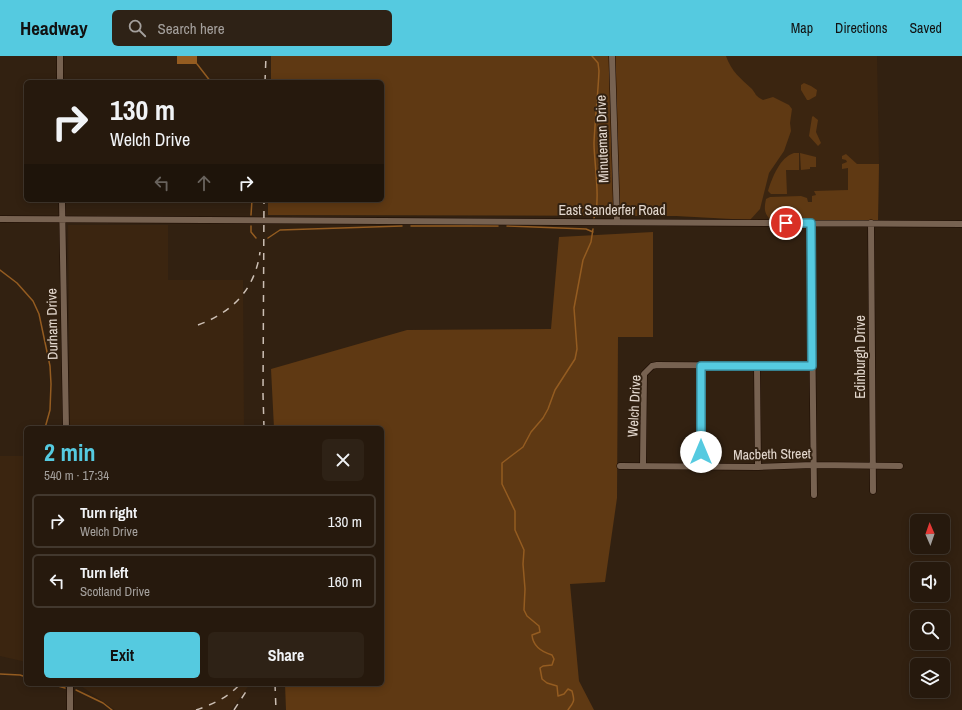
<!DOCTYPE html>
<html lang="en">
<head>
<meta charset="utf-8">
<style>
  body { margin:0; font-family:"Archivo Narrow",sans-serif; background:#2e2216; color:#f1f3f6; height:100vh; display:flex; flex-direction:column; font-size:15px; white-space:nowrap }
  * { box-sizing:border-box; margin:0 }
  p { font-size:13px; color:#a4a09d }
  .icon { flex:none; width:22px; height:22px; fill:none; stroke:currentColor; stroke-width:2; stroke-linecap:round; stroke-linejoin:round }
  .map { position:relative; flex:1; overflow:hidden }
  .panel { position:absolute; left:24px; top:370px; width:360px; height:260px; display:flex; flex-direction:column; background:#26190d; border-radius:6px; box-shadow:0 2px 10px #0003,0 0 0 1px #42382e }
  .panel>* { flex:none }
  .hud { position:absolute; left:24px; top:24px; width:360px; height:122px; border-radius:6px; box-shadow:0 2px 10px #0003,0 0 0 1px #42382e; background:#26190d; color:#f1f3f6; overflow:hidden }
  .needle { width:26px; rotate:358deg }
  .buttons { position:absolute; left:910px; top:458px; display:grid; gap:8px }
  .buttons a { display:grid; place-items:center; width:40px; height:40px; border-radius:6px; background:#26190d; box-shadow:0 2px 10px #0003,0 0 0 1px #42382e; font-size:20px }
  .pin { position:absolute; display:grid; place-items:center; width:34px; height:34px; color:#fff; margin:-17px; border:2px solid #fff; border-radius:50%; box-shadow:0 1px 4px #0007 }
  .me { position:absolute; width:44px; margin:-22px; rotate:0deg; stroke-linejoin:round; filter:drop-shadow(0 0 3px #0008) }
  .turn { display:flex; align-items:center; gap:14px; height:84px; padding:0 20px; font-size:18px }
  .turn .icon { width:52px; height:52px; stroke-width:2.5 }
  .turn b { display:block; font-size:28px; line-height:34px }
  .lanes { display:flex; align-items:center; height:38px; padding:0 20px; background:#0003; justify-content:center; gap:20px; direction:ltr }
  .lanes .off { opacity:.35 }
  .round { display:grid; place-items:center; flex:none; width:42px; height:42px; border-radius:6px; background:#2e2216 }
  .head { display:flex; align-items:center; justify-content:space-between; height:68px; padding:0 20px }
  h1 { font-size:24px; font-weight:700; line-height:30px; color:#55cae0 }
  .primary-button { display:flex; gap:8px; margin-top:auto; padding:8px 20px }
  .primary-button a { flex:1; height:46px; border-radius:6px; background:#55cae0; color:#111; font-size:16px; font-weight:700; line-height:46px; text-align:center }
  .primary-button a+a { background:#2e2216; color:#f1f3f6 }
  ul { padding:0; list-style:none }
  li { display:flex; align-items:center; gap:12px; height:54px; margin:0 8px 6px; padding:0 12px; border:2px solid #42382e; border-radius:6px }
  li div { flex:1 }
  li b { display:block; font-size:15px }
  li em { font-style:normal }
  header { display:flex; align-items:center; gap:24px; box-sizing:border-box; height:56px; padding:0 20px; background:#55cae0; color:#111 }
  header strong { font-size:19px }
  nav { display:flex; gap:22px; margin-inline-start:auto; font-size:14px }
  .search { width:280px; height:36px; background:#2e2216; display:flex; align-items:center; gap:10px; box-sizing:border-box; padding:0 14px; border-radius:6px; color:#a4a09d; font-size:15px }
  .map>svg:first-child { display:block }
</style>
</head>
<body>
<header>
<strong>Headway</strong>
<div class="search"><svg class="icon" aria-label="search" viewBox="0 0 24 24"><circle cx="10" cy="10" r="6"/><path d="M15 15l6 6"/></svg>Search here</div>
<nav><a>Map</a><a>Directions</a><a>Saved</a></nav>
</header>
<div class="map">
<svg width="962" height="654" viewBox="0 0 962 654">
  <rect width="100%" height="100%" fill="#322111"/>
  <path fill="#3b2510" d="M 676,0 L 877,0 L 879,108 L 878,166 L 771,165 L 676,160 Z
    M 68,169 L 168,169 L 168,224 L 243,224 L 244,372 L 70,372 Z
    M 0,400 L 26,400 L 26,606 L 0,600 Z
    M 61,628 L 250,628 L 231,654 L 115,654 L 81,630 Z"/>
  <path fill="#5f3913" d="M 271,0 L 726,0 C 731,15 741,23 752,33 C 756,38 755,40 763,44 L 773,41 L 789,49 L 792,53 L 790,67 L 791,75 L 784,95 L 769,117 L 760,153 L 750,164 L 676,160 L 268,159 L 268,144 L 382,144 L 382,26 L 271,26 Z
    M 804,27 L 811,30 L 817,34 L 816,40 L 809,44 L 807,44 L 801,34 L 801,29 Z
    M 813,60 L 818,64 L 816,76 L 821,87 L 818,90 L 809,80 L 812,61 Z
    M 794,97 L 799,97 L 799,114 L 786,114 L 787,138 L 771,138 L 768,135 C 772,122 780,101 794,97 Z
    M 800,97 L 816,101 L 816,111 L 810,111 L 810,113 L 801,114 Z
    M 846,98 L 857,108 L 879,108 L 878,166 L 771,164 C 764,157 764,153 766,143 L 770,141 L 801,140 L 807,142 L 808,146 L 812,146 L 812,140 L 816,139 L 814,135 L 848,134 L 848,112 L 842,113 L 842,108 L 847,106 L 846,104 L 842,103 L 842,100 Z
    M 653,176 L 653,281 L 618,281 L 617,442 L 605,526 L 570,528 L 579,625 L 594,654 L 286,654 L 285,628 L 382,628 L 382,372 L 274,372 L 271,313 L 407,274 L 551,273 L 559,181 Z"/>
  <path fill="#945c21" d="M 177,0 L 197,0 L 197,8 L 177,8 Z"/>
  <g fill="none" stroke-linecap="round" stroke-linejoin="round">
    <path stroke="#945c21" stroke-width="1.5" d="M 592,0 L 598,7 L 599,15 C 598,39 595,63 594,87 C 594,106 601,146 594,162
      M 197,8 L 211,26
      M 251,159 L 252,144
      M 251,170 L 251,176 L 256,182
      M 411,170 L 498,170
      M 507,170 L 586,173 L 593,176
      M 268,182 L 280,174 L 402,170
      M 0,214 L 17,227 L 33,245 L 39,258 L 50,310 L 51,328 L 50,354 L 45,372
      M 0,618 L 20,619 L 26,621
      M 51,628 L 65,632
      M 76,634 L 103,647 L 112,654
      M 568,654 C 574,645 575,646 572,635 L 568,633 L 564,638 L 558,640 L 557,630 L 547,627 L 542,623 L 540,612 L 543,610 L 552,609 L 554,603 L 552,599 C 542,596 533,591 532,579 L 540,576 L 539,570 L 527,560 L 524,554 L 525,533 L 523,508 L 524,494 L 515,474 L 515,455 L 502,428 L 502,407 L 523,391 L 531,376 L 543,362 L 548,353 L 555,334 L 575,303 L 577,293 L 574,252 L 583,204 L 591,186 L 593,173"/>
    <defs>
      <path id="minor" d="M 60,0 L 60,26
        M 612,0 L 617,166
        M 62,144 L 66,372
        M 0,163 L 962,168
        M 811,167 L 814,439
        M 871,167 L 873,435
        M 757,310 L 758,411
        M 620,410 L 758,411 L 813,409 L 900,410
        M 643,410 L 644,318 L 652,310 L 657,309 L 812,310
        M 701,411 L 701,310
        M 70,628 L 70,654"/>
    </defs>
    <use href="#minor" stroke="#1a0a00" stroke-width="7"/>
    <use href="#minor" stroke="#776251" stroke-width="6"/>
    <path stroke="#ccbfb4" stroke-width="1.5" stroke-dasharray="7 7" stroke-linecap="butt" d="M 265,26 L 266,0
      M 198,269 C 233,256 255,233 260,196
      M 264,372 L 263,338 L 264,144
      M 275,628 L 276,654
      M 196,654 C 211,649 229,641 240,628
      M 234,654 L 251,628"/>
  </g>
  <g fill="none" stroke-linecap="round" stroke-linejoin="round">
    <defs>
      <path id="route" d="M 701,396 L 701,310 L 812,310 L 811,167 L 786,167"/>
    </defs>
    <use href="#route" stroke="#378392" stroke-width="10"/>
    <use href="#route" stroke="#55cae0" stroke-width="7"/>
  </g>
  <g text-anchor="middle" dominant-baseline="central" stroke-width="4" stroke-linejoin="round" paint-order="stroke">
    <g font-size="14" fill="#e4d8ce" stroke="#322111">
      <text transform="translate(602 83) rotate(-92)">Minuteman Drive</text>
      <text x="612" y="154">East Sanderfer Road</text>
      <text transform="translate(52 268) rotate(-91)">Durham Drive</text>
      <text transform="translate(860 301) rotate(-90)">Edinburgh Drive</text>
      <text transform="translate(634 350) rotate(-87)">Welch Drive</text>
      <text transform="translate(772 398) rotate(-1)">Macbeth Street</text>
    </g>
  </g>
</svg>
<div class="buttons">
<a><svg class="needle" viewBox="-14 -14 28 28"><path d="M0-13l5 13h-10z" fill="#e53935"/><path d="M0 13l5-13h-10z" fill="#a4a09d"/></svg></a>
<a><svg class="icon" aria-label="sound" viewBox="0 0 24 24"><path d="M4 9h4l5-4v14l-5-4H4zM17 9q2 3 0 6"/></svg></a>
<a><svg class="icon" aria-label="search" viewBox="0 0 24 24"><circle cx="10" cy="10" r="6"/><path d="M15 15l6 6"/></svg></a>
<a><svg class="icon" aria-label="layers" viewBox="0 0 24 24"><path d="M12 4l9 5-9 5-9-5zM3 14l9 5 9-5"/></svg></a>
</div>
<div class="pin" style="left:786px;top:167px;background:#d93025"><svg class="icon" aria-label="arrive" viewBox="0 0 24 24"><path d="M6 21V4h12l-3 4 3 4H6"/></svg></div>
<svg class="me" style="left:701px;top:396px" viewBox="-20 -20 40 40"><circle r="19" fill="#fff"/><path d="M0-13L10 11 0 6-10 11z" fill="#55cae0"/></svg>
<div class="hud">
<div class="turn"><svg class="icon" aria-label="right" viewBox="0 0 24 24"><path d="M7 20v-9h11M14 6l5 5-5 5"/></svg><div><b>130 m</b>Welch Drive</div></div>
<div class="lanes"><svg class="icon off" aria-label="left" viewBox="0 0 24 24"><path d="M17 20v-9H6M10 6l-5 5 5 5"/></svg><svg class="icon off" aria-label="ahead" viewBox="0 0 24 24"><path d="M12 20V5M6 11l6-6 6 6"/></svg><svg class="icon" aria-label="right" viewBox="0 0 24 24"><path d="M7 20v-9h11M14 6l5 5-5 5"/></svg></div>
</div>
<section class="panel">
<div class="head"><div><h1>2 min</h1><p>540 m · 17:34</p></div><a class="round"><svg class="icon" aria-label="close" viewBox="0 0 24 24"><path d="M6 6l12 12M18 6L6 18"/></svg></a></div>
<ul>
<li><svg class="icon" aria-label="right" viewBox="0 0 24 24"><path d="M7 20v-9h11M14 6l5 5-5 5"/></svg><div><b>Turn right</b><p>Welch Drive</p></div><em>130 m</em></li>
<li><svg class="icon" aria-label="left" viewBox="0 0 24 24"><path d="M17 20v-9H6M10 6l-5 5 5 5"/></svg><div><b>Turn left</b><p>Scotland Drive</p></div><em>160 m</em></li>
</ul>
<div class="primary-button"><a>Exit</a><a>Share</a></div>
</section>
</div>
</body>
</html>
